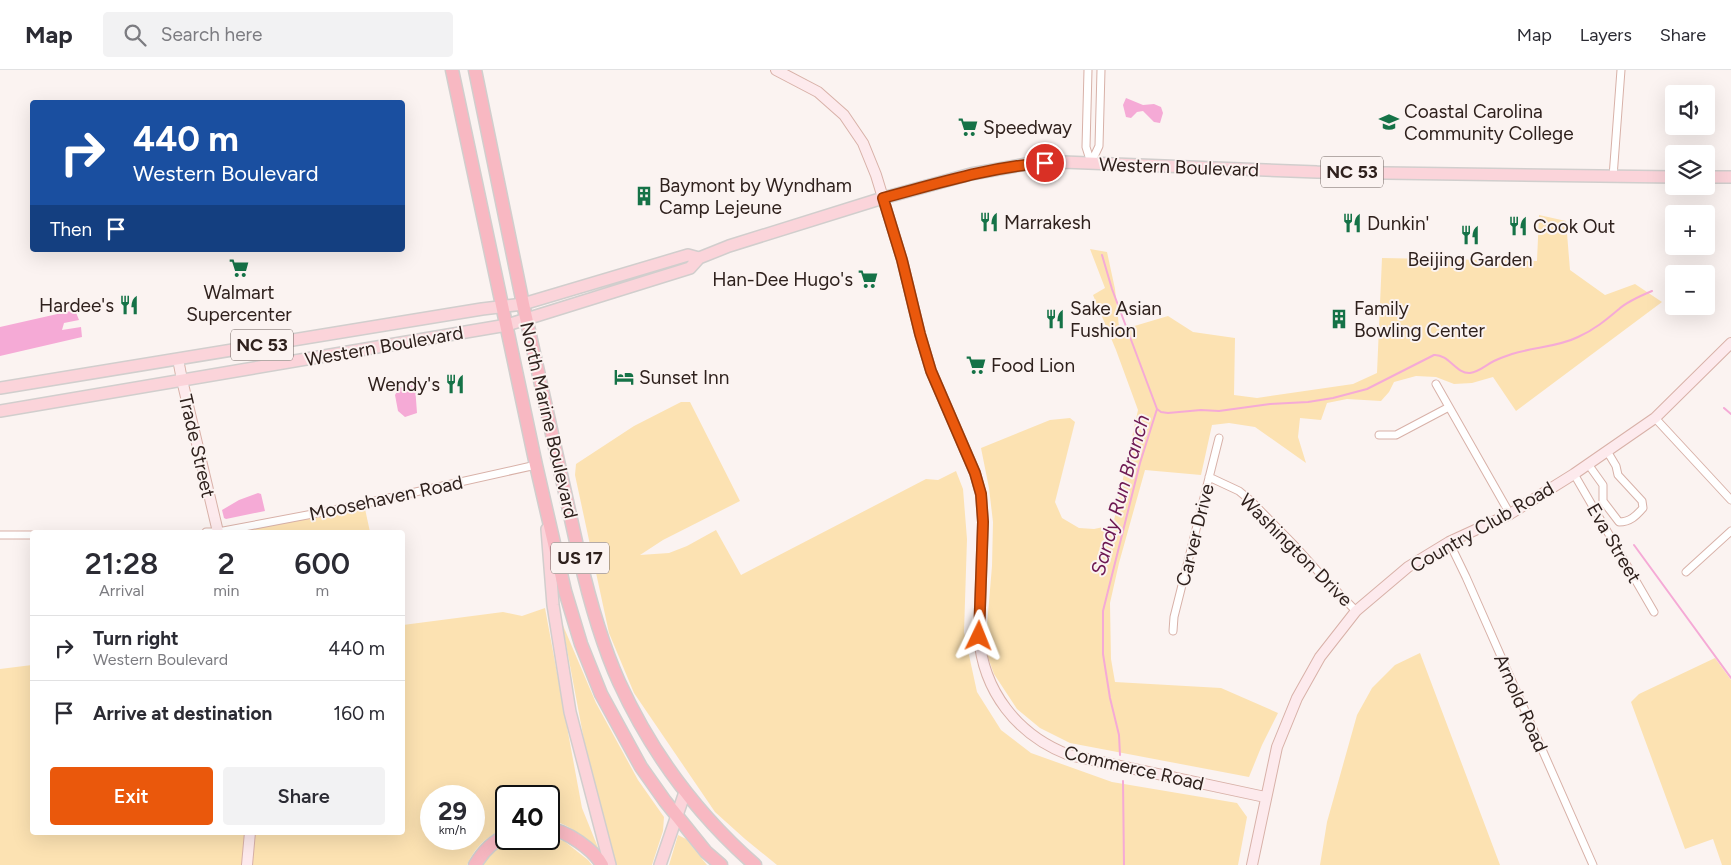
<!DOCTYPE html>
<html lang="en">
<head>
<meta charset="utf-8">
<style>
  body { margin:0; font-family:Figtree,sans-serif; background:#f2f2f3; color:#2b2b33; height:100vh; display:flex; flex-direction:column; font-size:19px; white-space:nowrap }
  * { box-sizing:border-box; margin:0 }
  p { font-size:16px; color:#7c7c81 }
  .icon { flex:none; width:28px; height:28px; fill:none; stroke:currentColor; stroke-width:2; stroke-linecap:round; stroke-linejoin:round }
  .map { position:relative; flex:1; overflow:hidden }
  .details { position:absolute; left:30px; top:460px; width:375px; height:305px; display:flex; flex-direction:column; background:#fff; border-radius:5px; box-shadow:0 5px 20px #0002 }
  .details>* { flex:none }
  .banner { position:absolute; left:30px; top:30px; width:375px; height:152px; border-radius:5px; box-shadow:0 5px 20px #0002; background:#1a4fa0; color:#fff; overflow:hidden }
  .tools { position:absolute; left:1665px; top:15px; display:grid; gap:10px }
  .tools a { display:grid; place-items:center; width:50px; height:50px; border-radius:5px; background:#fff; box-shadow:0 5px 20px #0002; font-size:25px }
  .speed { position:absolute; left:420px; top:715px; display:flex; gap:10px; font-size:25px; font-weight:700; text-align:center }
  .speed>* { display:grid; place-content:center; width:65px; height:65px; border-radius:50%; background:#fff; box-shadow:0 5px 20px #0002; line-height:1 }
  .speed small { font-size:12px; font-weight:400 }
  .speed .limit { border:2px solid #111; border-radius:8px; background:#fff; color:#111 }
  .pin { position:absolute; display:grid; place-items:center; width:42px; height:42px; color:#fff; margin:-21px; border:2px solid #fff; border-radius:50%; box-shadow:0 1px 5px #0007 }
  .me { position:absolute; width:55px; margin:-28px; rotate:2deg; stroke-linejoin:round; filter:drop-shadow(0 0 4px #0008) }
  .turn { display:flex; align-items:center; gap:18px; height:105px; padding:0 20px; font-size:22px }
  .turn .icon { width:65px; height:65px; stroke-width:2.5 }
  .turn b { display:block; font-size:35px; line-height:42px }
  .then { display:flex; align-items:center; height:48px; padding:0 20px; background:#0003; gap:10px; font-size:19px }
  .eta { display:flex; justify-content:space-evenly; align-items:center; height:85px; text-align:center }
  .eta b { font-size:30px; font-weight:600; line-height:35px }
  .action { display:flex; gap:10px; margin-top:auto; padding:10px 20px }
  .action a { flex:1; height:58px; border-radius:5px; background:#ea580c; color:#fff; font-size:20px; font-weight:600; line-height:58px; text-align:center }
  .action a+a { background:#f2f2f3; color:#2b2b33 }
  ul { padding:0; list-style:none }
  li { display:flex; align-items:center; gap:15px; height:65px; padding:0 20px; border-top:1px solid #e1e1e2 }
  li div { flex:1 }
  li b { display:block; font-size:19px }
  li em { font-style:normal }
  header { display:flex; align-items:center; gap:30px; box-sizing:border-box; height:70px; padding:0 25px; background:#fff; border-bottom:1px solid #e1e1e2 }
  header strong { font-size:24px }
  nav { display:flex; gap:28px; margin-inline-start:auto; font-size:18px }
  .search { width:350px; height:45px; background:#f2f2f3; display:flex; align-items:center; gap:12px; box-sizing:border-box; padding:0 18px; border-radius:5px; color:#7c7c81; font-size:19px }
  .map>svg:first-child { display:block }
</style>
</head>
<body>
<header>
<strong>Map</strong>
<div class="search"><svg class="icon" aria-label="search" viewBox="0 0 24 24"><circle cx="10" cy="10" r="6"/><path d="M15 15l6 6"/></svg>Search here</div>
<nav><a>Map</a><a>Layers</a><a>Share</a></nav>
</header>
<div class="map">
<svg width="1731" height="795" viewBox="0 0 1731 795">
  <rect width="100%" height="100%" fill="#fbf3f1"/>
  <path fill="#fce2b2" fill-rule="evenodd" d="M 1539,145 L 1566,151 L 1570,200 L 1605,225 L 1635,214 L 1662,232 L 1516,341 L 1493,307 L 1472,313 L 1454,314 L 1436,307 L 1416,306 L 1394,312 L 1389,322 L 1381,331 L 1347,329 L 1327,333 L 1321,350 L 1300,348 L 1298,367 L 1306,393 L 1255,357 L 1229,353 L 1212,355 L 1201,405 L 1145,400 L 1119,493 L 1110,533 L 1111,589 L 1115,612 L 1221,618 L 1278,643 L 1262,675 L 1249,707 L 1070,673 L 1040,658 L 1017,639 L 994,604 L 985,579 L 992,496 L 993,452 L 989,418 L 981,378 L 1050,350 L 1070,348 L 1075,352 L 1055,432 L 1062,448 L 1079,458 L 1094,459 L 1113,455 L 1138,340 L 1116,280 L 1093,225 L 1105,218 L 1090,179 L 1107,182 L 1115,219 L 1119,257 L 1131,257 L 1168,246 L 1193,262 L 1235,268 L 1234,325 L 1257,328 L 1353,314 L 1377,303 L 1382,188 L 1537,191 Z
    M 681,332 L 690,332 L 740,431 L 663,470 L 640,485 L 669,483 L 687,476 L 716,460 L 741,505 L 926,409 L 938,410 L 956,401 L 963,419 L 967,469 L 964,562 L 977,622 L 1001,660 L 1031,683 L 1112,712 L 1237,733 L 1247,747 L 1238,795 L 777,795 L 745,769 L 715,742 L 634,623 L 609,563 L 575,405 L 576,394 L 634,356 Z
    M 364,434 L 370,462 L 218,462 Z
    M 545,538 L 582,738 L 599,780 C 585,769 567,751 549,751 L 549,726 L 506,726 L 506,757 C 486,768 477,774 467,795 L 0,795 L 0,599 L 32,595 L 32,762 L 402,762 L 403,555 L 503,542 L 522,546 ZM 431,726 L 474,726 L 474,769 L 431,769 Z
    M 562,553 L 596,633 L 638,710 L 664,747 L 663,761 L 652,795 L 616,795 L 584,670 Z
    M 1420,583 L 1500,795 L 1320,795 L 1327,752 L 1357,645 L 1372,618 L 1395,595 Z
    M 1715,588 L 1731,610 L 1731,795 L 1722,795 L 1713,769 L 1685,779 L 1631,632 L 1639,624 Z
    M 678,765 L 686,769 L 707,795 L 669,795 Z
    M 549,767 L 564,771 L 588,790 L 592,795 L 483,795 L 489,782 L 511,770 L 549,769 Z"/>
  <path fill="#f5aad6" d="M 1126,28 L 1143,35 L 1154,34 L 1161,37 L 1163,43 L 1160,53 L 1154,52 L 1143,41 L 1137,42 L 1131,48 L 1126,47 L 1123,35 Z
    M 75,240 L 79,250 L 64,253 L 62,260 L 81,257 L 82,267 L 0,286 L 0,257 Z
    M 409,315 L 415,316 L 417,343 L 405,347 L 398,341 L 395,325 L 399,318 Z
    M 258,423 L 261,424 L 265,441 L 226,449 L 224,448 L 222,440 L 239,430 Z"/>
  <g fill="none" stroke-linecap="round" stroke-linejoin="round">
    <path stroke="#f5aad6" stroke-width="2" d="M 1102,185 L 1112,219 L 1157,339
      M 1724,338 L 1731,344
      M 1157,339 L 1161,342 L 1168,343 L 1201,340 L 1219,341 L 1270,334 L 1308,332 L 1333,328 L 1367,319 L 1434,285 C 1449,284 1456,304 1470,303 C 1479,302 1486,295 1494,291 C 1500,288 1506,286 1512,284 C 1534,277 1558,277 1578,267 C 1594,260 1606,250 1619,239 C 1628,231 1640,226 1652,221
      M 1634,475 L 1731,608
      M 1120,685 L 1119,665 L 1110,628 L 1103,584 L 1103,541 L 1140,393 L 1157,339
      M 1123,711 L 1124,795"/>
    <defs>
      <path id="street" d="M 1088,0 L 1086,77 L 1091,93
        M 1091,93 L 1099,76 L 1101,0
        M 1613,107 L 1621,0
        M 1436,314 L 1510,444
        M 1655,348 L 1731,430
        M 1379,365 L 1396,365 L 1449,337
        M 1588,394 L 1603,415 L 1603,431 L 1619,452 C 1630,452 1636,446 1643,438 L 1642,431 L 1618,405 L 1616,396 L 1607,381
        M 1574,404 L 1654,542
        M 1209,407 L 1239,421 L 1251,431 L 1297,478 L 1322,506 L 1356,541
        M 206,462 L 218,462 L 344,438 L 536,395
        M 0,465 L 32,465
        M 1449,472 L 1466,507 L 1593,795
        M 1686,502 L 1731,461
        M 1173,561 L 1174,547 L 1219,368"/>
      <path id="secondary" d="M 776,0 L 818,22 L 844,45 L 863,73 L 876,105 L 902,190 L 920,264 L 931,301 L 975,403 L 981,425 L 983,452 L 979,566 C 983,621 1017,665 1069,685 L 1265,727
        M 178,289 L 182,310 L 218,462
        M 247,795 L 250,762
        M 1252,795 L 1277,677 L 1297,628 L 1320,587 L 1356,541 L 1408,497 L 1449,472 L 1510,444 L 1574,404 L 1655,348 L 1731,273"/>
      <path id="primary" d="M 1706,107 L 1731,107
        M 0,318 L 482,239 L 523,234 L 688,185 L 699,188
        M 0,341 L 507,255 L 690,198 L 699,188 L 729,176 L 883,128 L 971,104 L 1027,94 L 1063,92 L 1317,102 L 1674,107
        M 547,459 L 553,535 L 570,642 L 610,795
        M 660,795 L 685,722"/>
      <path id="highway" d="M 452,0 L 536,395 L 565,521 L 581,574 L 601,624 L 641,697 L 665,731 L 706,782 L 721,795
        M 475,0 L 523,234 L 579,485 C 589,528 601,572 619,612 C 651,682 698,745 755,795
        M 549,759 C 566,760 594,780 602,795
        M 475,795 C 482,783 493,771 506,766"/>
    </defs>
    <use href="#street" stroke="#d8b1a8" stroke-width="9"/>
    <use href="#secondary" stroke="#d8b1a8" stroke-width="12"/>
    <use href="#primary" stroke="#d1cecd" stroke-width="14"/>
    <use href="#highway" stroke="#d1cecd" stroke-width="15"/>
    <use href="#street" stroke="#fff" stroke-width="7"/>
    <use href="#secondary" stroke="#fdeaed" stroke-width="10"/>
    <use href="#primary" stroke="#fbd4da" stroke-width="11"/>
    <use href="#highway" stroke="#f8b8c2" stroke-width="12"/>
  </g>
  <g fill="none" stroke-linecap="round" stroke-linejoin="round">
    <defs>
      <path id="route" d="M 979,566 L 983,452 L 981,424 L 975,403 L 931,301 L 920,264 L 902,190 L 883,128 C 936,114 989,97 1045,93"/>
    </defs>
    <use href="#route" stroke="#983908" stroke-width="12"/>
    <use href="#route" stroke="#ea580c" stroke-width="9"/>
  </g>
  <defs>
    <symbol id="university-bare" viewBox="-9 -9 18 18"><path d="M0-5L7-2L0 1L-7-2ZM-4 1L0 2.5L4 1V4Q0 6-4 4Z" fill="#157247" stroke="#fbf3f1" stroke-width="2.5" paint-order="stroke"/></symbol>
    <symbol id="supermarket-bare" viewBox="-9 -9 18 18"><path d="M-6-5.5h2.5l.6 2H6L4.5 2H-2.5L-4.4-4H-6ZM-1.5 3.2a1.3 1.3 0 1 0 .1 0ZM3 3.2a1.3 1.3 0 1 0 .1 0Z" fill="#157247" stroke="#fbf3f1" stroke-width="2.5" paint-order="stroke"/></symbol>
    <symbol id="building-bare" viewBox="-9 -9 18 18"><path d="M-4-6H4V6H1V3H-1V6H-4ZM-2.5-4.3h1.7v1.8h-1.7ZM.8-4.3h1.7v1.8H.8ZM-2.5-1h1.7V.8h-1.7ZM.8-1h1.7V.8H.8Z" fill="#157247" stroke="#fbf3f1" stroke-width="2.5" paint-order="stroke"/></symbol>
    <symbol id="restaurant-bare" viewBox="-9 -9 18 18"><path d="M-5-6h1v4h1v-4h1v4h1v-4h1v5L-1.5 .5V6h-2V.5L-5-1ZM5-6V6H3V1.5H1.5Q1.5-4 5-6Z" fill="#157247" stroke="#fbf3f1" stroke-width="2.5" paint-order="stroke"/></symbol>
    <symbol id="hotel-bare" viewBox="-9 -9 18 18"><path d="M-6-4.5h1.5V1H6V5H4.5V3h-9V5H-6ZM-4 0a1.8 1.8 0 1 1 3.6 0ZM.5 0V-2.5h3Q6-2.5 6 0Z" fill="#157247" stroke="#fbf3f1" stroke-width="2.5" paint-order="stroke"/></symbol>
  </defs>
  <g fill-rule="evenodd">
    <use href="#university-bare" x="1375" y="38" width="28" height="28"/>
    <use href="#supermarket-bare" x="954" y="43" width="28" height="28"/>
    <use href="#building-bare" x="630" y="112" width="28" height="28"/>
    <use href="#restaurant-bare" x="975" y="138" width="28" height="28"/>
    <use href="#restaurant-bare" x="1338" y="139" width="28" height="28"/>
    <use href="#restaurant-bare" x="1504" y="142" width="28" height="28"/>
    <use href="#restaurant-bare" x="1456" y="151" width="28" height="28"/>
    <use href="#supermarket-bare" x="225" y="184" width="28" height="28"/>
    <use href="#supermarket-bare" x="854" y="195" width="28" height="28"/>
    <use href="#restaurant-bare" x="115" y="221" width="28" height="28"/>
    <use href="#restaurant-bare" x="1041" y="235" width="28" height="28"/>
    <use href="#building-bare" x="1325" y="235" width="28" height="28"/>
    <use href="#supermarket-bare" x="962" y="281" width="28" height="28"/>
    <use href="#hotel-bare" x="610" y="293" width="28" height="28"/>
    <use href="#restaurant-bare" x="441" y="300" width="28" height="28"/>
  </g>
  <g text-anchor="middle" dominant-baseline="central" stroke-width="4" stroke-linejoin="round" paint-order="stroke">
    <g fill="#fbf3f1" stroke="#6c605d" stroke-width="1">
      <rect x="1321" y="86.5" width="62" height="31" rx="4"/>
      <rect x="231" y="259.5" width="62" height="31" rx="4"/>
      <rect x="551" y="472.5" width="58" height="31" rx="4"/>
    </g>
    <g font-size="18" font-weight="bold" fill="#2f211d">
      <text x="1352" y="102">NC 53</text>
      <text x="262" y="275">NC 53</text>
      <text x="580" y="488">US 17</text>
    </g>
    <g font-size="19" fill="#2f211d" stroke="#fbf3f1" text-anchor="start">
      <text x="1404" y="41">Coastal Carolina<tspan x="1404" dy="22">Community College</tspan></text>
      <text x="983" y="57">Speedway</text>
      <text x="659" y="115">Baymont by Wyndham<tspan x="659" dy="22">Camp Lejeune</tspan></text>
      <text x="1004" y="152">Marrakesh</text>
      <text x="1367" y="153">Dunkin'</text>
      <text x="1533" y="156">Cook Out</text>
      <text x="1470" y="189" text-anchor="middle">Beijing Garden</text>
      <text x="853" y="209" text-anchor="end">Han-Dee Hugo's</text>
      <text x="239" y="222" text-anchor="middle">Walmart<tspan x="239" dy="22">Supercenter</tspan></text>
      <text x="114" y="235" text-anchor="end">Hardee's</text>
      <text x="1070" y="238">Sake Asian<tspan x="1070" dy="22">Fushion</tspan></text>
      <text x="1354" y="238">Family<tspan x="1354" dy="22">Bowling Center</tspan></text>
      <text x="991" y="295">Food Lion</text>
      <text x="639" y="307">Sunset Inn</text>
      <text x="440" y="314" text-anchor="end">Wendy's</text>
    </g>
    <g font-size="19" fill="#2f211d" stroke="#fbf3f1">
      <text transform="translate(1179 97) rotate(2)">Western Boulevard</text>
      <text transform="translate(384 276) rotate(-10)">Western Boulevard</text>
      <text transform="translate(549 350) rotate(77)">North Marine Boulevard</text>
      <text transform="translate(197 376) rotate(77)">Trade Street</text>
      <text transform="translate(386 428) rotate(-12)">Moosehaven Road</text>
      <text transform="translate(1482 457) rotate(-30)">Country Club Road</text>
      <text transform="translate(1195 465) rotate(-76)">Carver Drive</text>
      <text transform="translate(1614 473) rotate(60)">Eva Street</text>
      <text transform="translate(1296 480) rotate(45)">Washington Drive</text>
      <text transform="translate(1521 633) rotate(66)">Arnold Road</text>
      <text transform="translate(1134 698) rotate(13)">Commerce Road</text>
    </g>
    <g font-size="20" font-style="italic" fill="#6d1852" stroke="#fbf3f1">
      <text transform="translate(1120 425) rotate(-74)">Sandy Run Branch</text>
    </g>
  </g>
</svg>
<div class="tools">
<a><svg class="icon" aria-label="sound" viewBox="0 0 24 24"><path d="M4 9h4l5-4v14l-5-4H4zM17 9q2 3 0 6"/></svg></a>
<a><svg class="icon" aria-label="layers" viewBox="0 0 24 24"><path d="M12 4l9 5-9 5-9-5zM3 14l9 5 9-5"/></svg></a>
<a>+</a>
<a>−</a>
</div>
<div class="speed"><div>29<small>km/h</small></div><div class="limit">40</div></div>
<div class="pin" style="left:1045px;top:93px;background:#d93025"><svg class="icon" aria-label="arrive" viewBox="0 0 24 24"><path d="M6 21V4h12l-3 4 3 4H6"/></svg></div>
<svg class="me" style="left:979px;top:566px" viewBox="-20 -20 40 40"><path d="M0-17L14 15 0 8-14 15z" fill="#ea580c" stroke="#fff" stroke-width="4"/></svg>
<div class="banner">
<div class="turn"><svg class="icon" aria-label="right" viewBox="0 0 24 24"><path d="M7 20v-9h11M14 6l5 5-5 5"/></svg><div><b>440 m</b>Western Boulevard</div></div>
<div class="then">Then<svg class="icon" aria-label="arrive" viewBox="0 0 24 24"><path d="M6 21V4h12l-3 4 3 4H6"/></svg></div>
</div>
<section class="details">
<div class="eta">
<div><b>21:28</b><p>Arrival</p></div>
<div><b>2</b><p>min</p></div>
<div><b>600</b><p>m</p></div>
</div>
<ul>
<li><svg class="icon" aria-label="right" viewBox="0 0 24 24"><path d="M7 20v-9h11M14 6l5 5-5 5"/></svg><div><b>Turn right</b><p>Western Boulevard</p></div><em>440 m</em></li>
<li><svg class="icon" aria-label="arrive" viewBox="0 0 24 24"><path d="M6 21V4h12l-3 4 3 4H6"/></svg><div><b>Arrive at destination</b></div><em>160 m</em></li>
</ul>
<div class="action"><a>Exit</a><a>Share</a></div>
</section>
</div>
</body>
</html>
